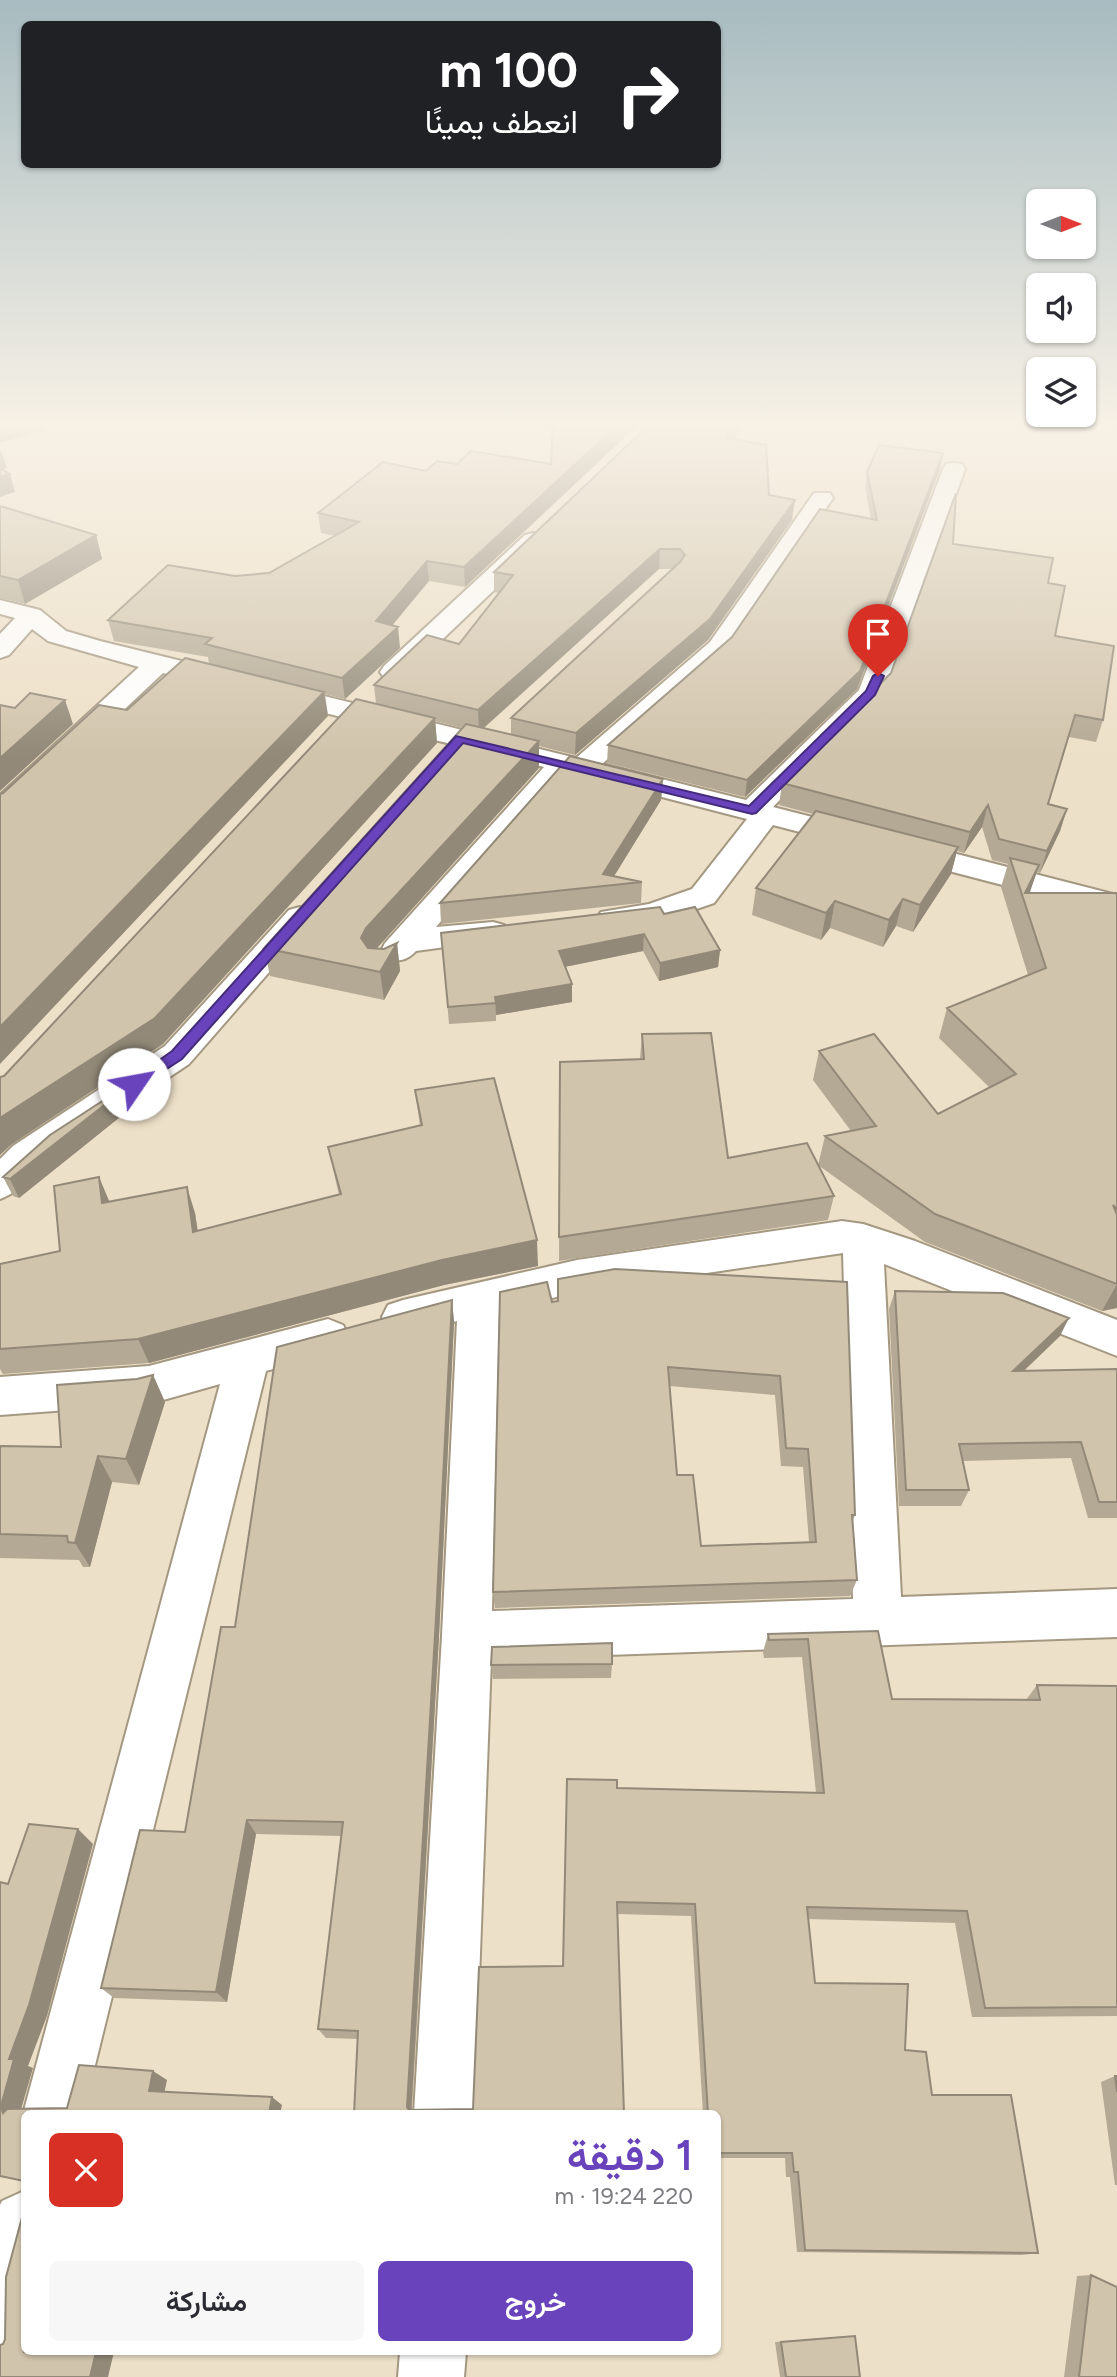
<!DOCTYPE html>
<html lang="ar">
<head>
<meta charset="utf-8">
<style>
  body { margin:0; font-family:Figtree,Vazirmatn,sans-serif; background:#f7f7f7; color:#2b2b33; direction:rtl; height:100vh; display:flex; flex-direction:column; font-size:26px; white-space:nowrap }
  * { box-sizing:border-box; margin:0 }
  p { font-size:23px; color:#7c7c81 }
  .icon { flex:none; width:38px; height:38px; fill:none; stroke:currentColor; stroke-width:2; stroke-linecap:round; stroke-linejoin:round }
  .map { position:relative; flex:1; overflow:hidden; direction:ltr }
  .sheet { position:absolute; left:21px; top:2110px; width:700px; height:245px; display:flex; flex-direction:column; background:#fff; border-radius:10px; box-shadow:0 2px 5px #0004; direction:rtl }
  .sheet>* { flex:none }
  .guide { position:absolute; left:21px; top:21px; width:700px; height:147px; border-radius:10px; box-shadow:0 2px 5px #0004; direction:rtl; background:#202124; color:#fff; overflow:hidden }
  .needle { width:46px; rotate:90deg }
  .fabs { position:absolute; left:1026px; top:189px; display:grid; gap:14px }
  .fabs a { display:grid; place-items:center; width:70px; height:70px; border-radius:10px; background:#fff; box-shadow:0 2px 5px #0004; font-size:35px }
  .pin { position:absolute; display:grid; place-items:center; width:60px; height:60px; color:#fff; margin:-72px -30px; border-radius:50% 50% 50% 0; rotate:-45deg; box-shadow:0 0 7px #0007 }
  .pin .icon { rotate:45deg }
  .me { position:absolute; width:77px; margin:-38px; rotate:57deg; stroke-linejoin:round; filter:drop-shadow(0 0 5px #0008) }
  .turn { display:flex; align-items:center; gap:24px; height:147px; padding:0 28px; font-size:32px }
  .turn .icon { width:91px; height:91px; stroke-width:2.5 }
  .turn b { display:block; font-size:49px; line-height:60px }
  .round { display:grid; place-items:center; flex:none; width:74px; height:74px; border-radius:10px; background:#f7f7f7 }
  .overview { display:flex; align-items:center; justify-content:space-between; height:119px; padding:0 28px }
  h1 { font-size:42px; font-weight:600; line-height:52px; color:#6843bc }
  .button { display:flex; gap:14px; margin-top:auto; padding:14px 28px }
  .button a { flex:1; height:80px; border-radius:10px; background:#6843bc; color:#fff; font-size:28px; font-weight:600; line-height:80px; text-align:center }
  .button a+a { background:#f7f7f7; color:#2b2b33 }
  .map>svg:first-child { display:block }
</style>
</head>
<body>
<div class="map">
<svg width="1117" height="2377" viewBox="0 0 1117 2377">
  <rect width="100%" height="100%" fill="#ede0c8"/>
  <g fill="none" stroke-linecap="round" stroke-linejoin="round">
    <defs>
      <path id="minor" d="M 954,463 L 962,464 L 965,469 L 884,693 L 773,807 L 1117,895 L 1117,915 L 773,825 L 714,903 L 653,924 L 612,929 L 601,926 L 596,919 L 601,912 L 649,904 L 692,889 L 747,819 L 569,773 L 436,927 L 493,922 L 504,925 L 509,932 L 504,939 L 416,951 C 406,961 399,962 385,959 L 381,951 L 385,943 L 544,767 L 163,673 L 10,817 L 0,820 L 0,795 L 139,667 L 48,641 L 32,629 L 9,655 L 0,658 L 0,634 L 15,618 L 0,614 L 0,600 L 40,610 L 66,631 L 100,641 L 576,758 L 710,642 L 814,493 L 830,493 L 833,498 L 728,652 L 602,764 L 746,800 L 859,690 L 943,469 L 946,464 Z
        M 533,533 L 541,535 L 545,540 L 541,545 L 402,678 L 393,680 L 384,678 L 380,672 L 384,666 L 525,535 Z
        M 300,907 L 311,910 L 316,917 L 311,924 L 189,1064 L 57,1152 C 38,1167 23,1191 0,1199 L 0,1159 L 13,1146 L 165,1046 L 289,910 Z
        M 842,1221 L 863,1224 L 915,1241 L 1117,1320 L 1117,1356 L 884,1264 L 901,1597 L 1117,1589 L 1117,1637 L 491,1659 L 474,2114 L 414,2114 L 442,1636 L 457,1321 L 403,1334 L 388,1329 L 382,1317 L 388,1305 L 403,1300 L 577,1260 ZM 843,1253 L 853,1599 L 492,1611 L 499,1311 L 577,1292 Z
        M 328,1319 L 343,1325 L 349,1337 L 343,1349 L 266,1371 L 83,2114 L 24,2114 L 24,2118 L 23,2114 L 220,1384 L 149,1404 L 0,1415 L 0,1377 L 149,1366 Z
        M 24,2191 L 24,2338 L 23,2341 L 0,2351 L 0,2205 L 2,2201 Z
        M 400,2352 L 466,2352 L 464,2377 L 398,2377 Z"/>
    </defs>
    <use href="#minor" stroke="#a59882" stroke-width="4"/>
    <use href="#minor" fill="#fff" fill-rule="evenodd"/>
  </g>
  <path fill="#b4a994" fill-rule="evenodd" d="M 640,423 L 465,587 L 429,581 L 392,626 L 400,648 L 345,699 L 325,694 L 328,716 L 3,793 L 127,710 L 209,664 L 208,657 L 114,641 L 108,620 L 235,576 L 269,573 L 335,536 L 321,533 L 318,513 L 426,471 L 457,464 L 551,464 Z
    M 734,439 L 769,495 L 792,520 L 708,640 L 575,755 L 539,746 L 539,768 L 376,948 L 384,949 L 397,943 L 400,971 L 384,1000 L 270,976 L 264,948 L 462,728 L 435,721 L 437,743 L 163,1044 L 12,1144 L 4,1076 L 376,704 L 374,685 L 459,644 L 499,593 L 494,592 L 494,572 ZM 659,569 L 673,569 L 511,718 L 511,734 L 484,728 Z
    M 943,453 L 940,469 L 857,689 L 745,797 L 607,763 L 608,745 L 871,519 L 865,488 L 867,472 Z
    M 0,506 L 96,535 L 102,559 L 25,604 L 0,598 Z
    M 953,544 L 1048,583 L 1055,636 L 1103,720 L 1096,742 L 1069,737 L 1048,804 L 1067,809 L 1060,831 L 1040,873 L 1037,872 L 1029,893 L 1117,895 L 1117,1308 L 1102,1311 L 925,1242 L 818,1165 L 825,1136 L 851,1131 L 813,1080 L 819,1051 L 938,1114 L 990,1088 L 939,1038 L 947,1008 L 1028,975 L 1001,887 L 1008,864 L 992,860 L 982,827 L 964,853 L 957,851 L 951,874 L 913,932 L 896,926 L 883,947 L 830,928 L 821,940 L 752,915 L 756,888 L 813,814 L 779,805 L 782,783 L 891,673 Z
    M 663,779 L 661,800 L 614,876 L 642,882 L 641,903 L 441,924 L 440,903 Z
    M 664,914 L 720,950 L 718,967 L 659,981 L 643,951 L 565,967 L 572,984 L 572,1002 L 496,1015 L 496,1021 L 449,1024 L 441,933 Z
    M 642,1034 L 728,1158 L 834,1196 L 828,1220 L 559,1261 L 560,1062 L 640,1059 Z
    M 415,1090 L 538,1266 L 444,1285 L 149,1363 L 3,1374 L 0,1369 L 0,1264 L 60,1251 L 109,1202 L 195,1213 L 198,1231 L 339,1195 L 328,1147 L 420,1126 Z
    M 150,1093 L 19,1198 L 13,1196 L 3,1177 Z
    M 847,1282 L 855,1515 L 853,1520 L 857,1580 L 850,1596 L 495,1608 L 493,1592 L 552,1302 ZM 669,1386 L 775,1395 L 781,1466 L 803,1467 L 809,1542 L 701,1546 L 677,1475 Z
    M 895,1291 L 1060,1336 L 1023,1371 L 1117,1369 L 1117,1518 L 1088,1518 L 1071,1458 L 963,1461 L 969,1490 L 961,1506 L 899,1506 L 889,1309 Z
    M 452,1300 L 454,1322 L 439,1636 L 412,2110 L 473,2109 L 563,1966 L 617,1788 L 816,1793 L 802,1657 L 764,1658 L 763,1652 L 768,1634 L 878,1631 L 892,1699 L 1026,1700 L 1037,1685 L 1117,1686 L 1117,2016 L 972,2017 L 955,1923 L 808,1919 L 815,1983 L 905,2050 L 932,2095 L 1038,2253 L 1022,2255 L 797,2252 L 790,2177 L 786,2177 L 785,2158 L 718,2158 L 718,2114 L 703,2114 L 691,1916 L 617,1914 L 624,2114 L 354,2114 L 358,2039 L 326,2038 L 318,2029 L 341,1836 L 256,1834 L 227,2002 L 114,1998 L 101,1988 L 185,1832 L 235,1627 Z
    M 153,1375 L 165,1402 L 139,1485 L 112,1482 L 90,1567 L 83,1567 L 79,1560 L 0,1558 L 0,1446 L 61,1447 L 137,1379 Z
    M 612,1664 L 611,1678 L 493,1679 L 491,1665 Z
    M 1115,2076 L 1117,2076 L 1117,2185 L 1115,2185 L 1101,2082 Z
    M 1091,2275 L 1117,2377 L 1064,2377 L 1077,2276 Z
    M 847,2336 L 855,2336 L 860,2377 L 780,2377 L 775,2342 Z"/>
  <path fill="#928978" d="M 2,423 L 41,423 L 43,431 L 0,443 L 0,424 Z
    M 620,423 L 640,423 L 465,587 L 464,567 Z
    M 734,423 L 744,423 L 723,457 L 725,437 Z
    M 1,450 L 7,468 L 0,470 L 0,451 Z
    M 943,453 L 940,469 L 857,689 L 745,797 L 747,780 Z
    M 10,474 L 15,492 L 0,497 L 0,477 Z
    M 795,500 L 792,520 L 708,640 L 575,755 L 576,733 Z
    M 96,535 L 102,559 L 25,604 L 18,580 Z
    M 660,549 L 659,569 L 479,732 L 478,710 Z
    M 427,561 L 429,581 L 378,642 L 376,621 Z
    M 398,627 L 400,648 L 345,699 L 342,678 Z
    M 324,692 L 328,716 L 0,1064 L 0,1027 Z
    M 65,700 L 73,724 L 0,791 L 0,758 Z
    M 435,718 L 437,743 L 163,1044 L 12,1144 L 0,1155 L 0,1118 Z
    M 539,741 L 539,768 L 370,956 L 361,938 L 366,928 Z
    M 663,779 L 661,800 L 608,886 L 603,874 Z
    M 988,805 L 982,827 L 964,853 L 970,832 Z
    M 1067,809 L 1060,831 L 1040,873 L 1047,851 Z
    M 958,847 L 951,874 L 913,932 L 920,905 Z
    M 1039,865 L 1029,895 L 1025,893 Z
    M 903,899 L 896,926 L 883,947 L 889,920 Z
    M 835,901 L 830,928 L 821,940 L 826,913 Z
    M 644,934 L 643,951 L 559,968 L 559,951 Z
    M 397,943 L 400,971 L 384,1000 L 380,972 Z
    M 720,950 L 718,967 L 659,981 L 660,963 Z
    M 572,984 L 572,1002 L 496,1015 L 495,997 Z
    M 144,1074 L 150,1093 L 19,1198 L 10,1179 Z
    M 99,1177 L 110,1203 L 102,1203 Z
    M 187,1187 L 195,1213 L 201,1257 L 193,1232 Z
    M 537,1240 L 538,1266 L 444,1285 L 149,1363 L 138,1339 L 442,1260 Z
    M 1117,1284 L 1117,1308 L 1102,1311 Z
    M 452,1300 L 454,1322 L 439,1636 L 411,2114 L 407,2107 Z
    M 1069,1318 L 1060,1336 L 1005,1389 L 1013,1371 Z
    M 153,1375 L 165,1402 L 139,1485 L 126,1459 Z
    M 98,1456 L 112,1482 L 90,1567 L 75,1543 Z
    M 247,1820 L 256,1834 L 227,2002 L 216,1992 Z
    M 78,1829 L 93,1844 L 47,2016 L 28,2066 L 33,2068 L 20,2113 L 3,2113 L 1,2106 L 9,2059 Z
    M 153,2071 L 167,2080 L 163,2099 L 149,2091 Z
    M 272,2097 L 282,2105 L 280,2114 L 269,2114 Z
    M 96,2352 L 114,2352 L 108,2377 L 90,2377 Z"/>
  <path fill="#d1c4ac" stroke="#928978" stroke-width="2" fill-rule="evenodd" d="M 553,423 L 620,423 L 464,567 L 427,561 L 376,621 L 398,627 L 342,678 L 205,644 L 212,638 L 108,620 L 168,565 L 235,576 L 269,573 L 359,522 L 318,513 L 383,462 L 426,471 L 437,461 L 457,464 L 471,451 L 551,464 Z
    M 651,423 L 734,423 L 725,437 L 766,445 L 769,495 L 795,500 L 710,619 L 576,733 L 511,718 L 680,562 L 685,555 L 680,549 L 660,549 L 478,710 L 374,685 L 427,635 L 459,644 L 513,575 L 494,572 Z
    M 879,445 L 943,453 L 860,671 L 747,780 L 608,745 L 732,637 L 820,509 L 877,520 L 867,472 Z
    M 0,468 L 10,474 L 0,477 Z
    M 956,493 L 953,544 L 1053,558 L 1048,583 L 1065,586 L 1055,636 L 1114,646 L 1103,720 L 1075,715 L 1048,804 L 1067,809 L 1047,851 L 999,839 L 988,805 L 970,832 L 782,783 L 891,673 Z
    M 0,506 L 96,535 L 18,580 L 0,576 Z
    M 185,658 L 324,692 L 0,1027 L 0,794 L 3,793 L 99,705 L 127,710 Z
    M 30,693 L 65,700 L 0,758 L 0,705 L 15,708 Z
    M 356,699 L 435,718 L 155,1018 L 0,1118 L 0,1077 L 4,1076 Z
    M 466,724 L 539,741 L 366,928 L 361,938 L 368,948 L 384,949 L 397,943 L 380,972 L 264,948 Z
    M 570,756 L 663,779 L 603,874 L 642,882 L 440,903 Z
    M 816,811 L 958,847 L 920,905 L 903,899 L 889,920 L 835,901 L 826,913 L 756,888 Z
    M 1010,858 L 1039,865 L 1025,893 L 1116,893 L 1117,895 L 1117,1209 L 1113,1205 L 1117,1215 L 1117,1284 L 935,1214 L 825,1136 L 876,1126 L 819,1051 L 874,1034 L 938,1114 L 1016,1074 L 947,1008 L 1046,968 Z
    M 660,907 L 664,914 L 695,907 L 720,950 L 660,963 L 644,934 L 559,951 L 572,984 L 495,997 L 496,1003 L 448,1007 L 441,933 Z
    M 711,1033 L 728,1158 L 807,1143 L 834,1196 L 559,1237 L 560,1062 L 644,1059 L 642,1034 Z
    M 144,1074 L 10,1179 L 3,1177 L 50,1135 Z
    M 494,1078 L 537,1240 L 442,1260 L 138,1339 L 0,1349 L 0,1264 L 60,1251 L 54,1186 L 99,1177 L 102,1203 L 187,1187 L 193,1232 L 341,1194 L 328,1147 L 422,1125 L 415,1090 Z
    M 615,1269 L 847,1282 L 855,1515 L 852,1515 L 857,1580 L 493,1592 L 500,1292 L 547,1282 L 552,1302 L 558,1301 L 558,1279 ZM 668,1367 L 780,1376 L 786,1448 L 808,1449 L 816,1542 L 701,1546 L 693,1475 L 677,1475 Z
    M 895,1291 L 1003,1293 L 1069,1318 L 1013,1371 L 1117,1369 L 1117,1502 L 1099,1502 L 1081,1442 L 959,1444 L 969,1490 L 906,1490 Z
    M 452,1300 L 436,1618 L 407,2107 L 409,2110 L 473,2109 L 479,1967 L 563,1966 L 567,1779 L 617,1780 L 617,1788 L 824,1793 L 808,1639 L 769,1640 L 768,1634 L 878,1631 L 892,1699 L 1040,1700 L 1037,1685 L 1117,1686 L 1117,2007 L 985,2008 L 967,1911 L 807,1907 L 815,1983 L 908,1984 L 905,2050 L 926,2052 L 932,2095 L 1011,2095 L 1038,2253 L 805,2250 L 798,2172 L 794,2172 L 792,2153 L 718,2153 L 718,2114 L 708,2114 L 695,1904 L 617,1902 L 624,2114 L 354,2114 L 358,2031 L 318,2029 L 343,1822 L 247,1820 L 216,1992 L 101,1988 L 140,1830 L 185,1832 L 221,1627 L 235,1627 L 277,1347 Z
    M 153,1375 L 126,1459 L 98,1456 L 75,1543 L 68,1542 L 67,1536 L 0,1534 L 0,1446 L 61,1447 L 57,1385 L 137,1379 Z
    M 612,1643 L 612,1664 L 491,1665 L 492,1647 Z
    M 29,1824 L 78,1829 L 29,2005 L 9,2059 L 14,2059 L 1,2106 L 3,2113 L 7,2109 L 67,2108 L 79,2065 L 153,2071 L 149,2091 L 272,2097 L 269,2114 L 24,2114 L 24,2181 L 0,2176 L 0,1882 L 8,1884 Z
    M 1115,2076 L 1117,2076 L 1117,2092 Z
    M 24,2210 L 24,2352 L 96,2352 L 90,2377 L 0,2377 L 0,2345 L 3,2344 L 5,2339 L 6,2277 Z
    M 1091,2275 L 1117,2287 L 1117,2377 L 1079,2377 Z
    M 855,2336 L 860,2377 L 786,2377 L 781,2342 Z"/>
  <linearGradient id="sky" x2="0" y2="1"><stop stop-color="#a7bbc0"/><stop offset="0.56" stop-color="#f7f1e6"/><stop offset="1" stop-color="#f7f1e6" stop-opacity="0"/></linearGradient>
  <rect width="1117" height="756" fill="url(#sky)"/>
  <path fill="#6843bc" stroke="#442c7a" stroke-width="2" d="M 878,673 L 884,676 L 875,695 L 756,813 L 752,814 L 463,743 L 182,1059 L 139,1087 L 134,1089 L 126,1084 L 172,1051 L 456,736 L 749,806 L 866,691 L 873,676 Z"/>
</svg>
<div class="fabs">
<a><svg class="needle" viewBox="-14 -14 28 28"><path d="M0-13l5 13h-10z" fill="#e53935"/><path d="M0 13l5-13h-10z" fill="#7c7c81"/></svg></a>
<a><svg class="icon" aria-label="sound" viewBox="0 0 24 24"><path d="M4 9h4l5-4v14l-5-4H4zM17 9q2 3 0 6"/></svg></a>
<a><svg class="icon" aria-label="layers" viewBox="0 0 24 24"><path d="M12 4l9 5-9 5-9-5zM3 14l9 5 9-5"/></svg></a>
</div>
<div class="pin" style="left:878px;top:676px;background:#d93025"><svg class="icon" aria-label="arrive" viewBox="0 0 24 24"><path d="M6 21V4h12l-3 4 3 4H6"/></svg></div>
<svg class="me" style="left:134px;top:1084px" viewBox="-20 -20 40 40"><circle r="19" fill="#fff"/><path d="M0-13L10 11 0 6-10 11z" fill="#6843bc"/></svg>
<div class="guide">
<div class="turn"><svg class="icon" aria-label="right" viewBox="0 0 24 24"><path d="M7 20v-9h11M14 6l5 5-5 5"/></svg><div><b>100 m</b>انعطف يمينًا</div></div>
</div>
<section class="sheet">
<div class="overview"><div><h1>1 دقيقة</h1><p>220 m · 19:24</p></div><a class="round" style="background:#d93025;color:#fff"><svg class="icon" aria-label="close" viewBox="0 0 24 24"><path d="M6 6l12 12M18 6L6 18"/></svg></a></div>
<div class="button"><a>خروج</a><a>مشاركة</a></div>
</section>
</div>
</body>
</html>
